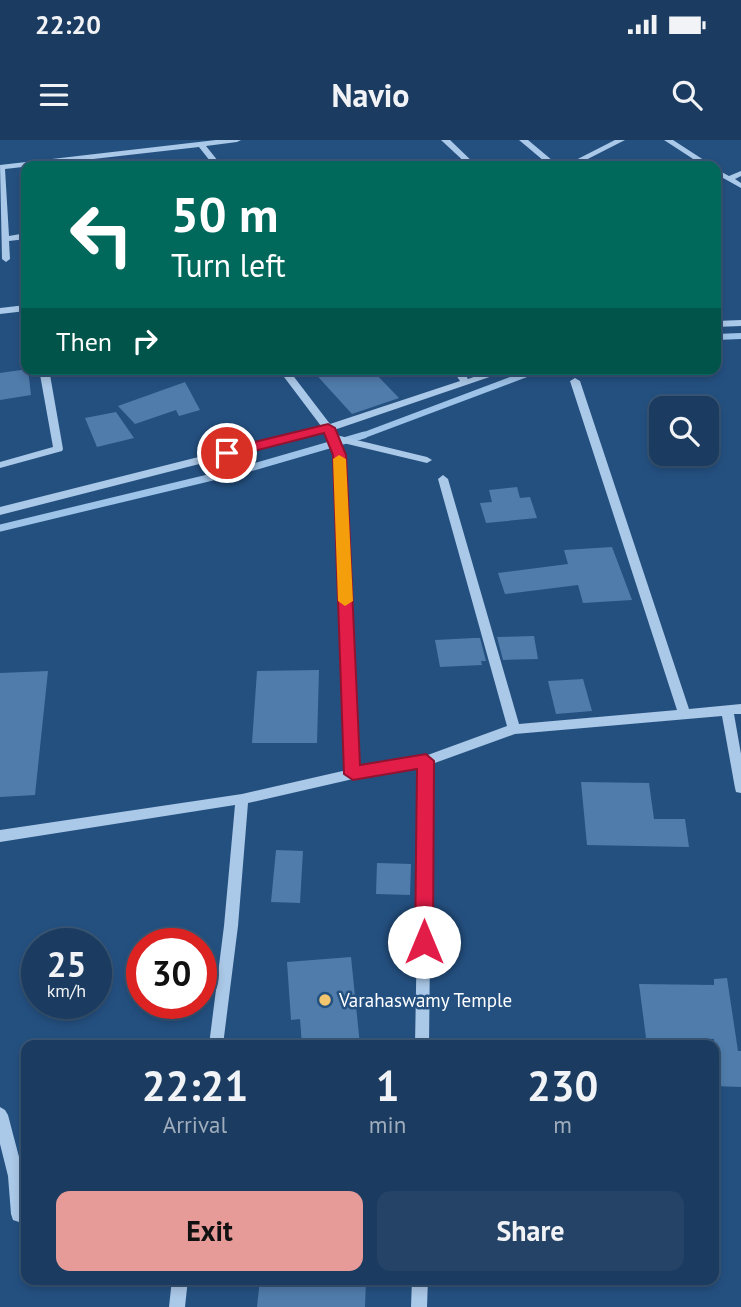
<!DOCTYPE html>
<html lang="en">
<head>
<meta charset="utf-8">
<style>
  body { margin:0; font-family:"PT Sans",sans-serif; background:#244366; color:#f1f3f6; height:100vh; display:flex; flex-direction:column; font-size:26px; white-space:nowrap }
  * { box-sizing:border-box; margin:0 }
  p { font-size:23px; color:#a0adbd }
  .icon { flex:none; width:38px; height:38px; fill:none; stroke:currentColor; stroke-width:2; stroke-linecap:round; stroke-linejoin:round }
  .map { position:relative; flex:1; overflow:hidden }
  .panel { position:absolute; left:21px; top:900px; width:698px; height:245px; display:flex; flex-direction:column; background:#1b3c60; border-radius:14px; box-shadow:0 4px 10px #0003,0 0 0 2px #395675 }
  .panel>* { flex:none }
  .top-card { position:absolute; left:21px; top:21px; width:700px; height:214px; border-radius:14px; box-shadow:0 4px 10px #0003,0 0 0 2px #395675; background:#00695c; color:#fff; overflow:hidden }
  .controls { position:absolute; left:649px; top:256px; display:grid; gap:14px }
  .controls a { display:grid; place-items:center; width:70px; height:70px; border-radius:14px; background:#1b3c60; box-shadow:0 4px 10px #0003,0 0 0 2px #395675; font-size:35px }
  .speed { position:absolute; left:21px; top:788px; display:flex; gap:14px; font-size:35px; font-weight:700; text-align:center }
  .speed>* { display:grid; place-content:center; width:91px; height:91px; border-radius:50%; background:#1b3c60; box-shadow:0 4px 10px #0003,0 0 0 2px #395675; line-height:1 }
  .speed small { font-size:18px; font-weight:400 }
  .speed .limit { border:10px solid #d22; background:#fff; color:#111 }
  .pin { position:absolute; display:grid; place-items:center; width:60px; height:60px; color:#fff; margin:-30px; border:4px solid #fff; border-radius:50%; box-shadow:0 2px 7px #0007 }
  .me { position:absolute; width:77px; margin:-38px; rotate:0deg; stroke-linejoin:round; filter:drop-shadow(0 0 5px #0008) }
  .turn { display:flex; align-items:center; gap:24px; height:147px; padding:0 35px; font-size:32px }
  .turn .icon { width:91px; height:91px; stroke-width:2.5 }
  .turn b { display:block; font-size:49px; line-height:60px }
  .then { display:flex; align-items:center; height:66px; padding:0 35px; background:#0003; gap:14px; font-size:26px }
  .eta { display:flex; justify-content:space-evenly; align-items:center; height:119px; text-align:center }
  .eta b { font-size:42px; font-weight:700; line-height:49px }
  .action { display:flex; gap:14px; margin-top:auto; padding:14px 35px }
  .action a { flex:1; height:80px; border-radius:14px; background:#e69b98; color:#111; font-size:28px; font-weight:700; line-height:80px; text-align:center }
  .action a+a { background:#244366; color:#f1f3f6 }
  .status { display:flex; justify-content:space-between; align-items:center; height:49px; padding:0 35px; background:#1b3c60; direction:ltr }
  .status svg { height:19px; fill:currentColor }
  header { display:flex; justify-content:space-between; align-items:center; height:91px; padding:0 35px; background:#1b3c60; font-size:32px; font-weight:700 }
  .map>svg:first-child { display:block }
</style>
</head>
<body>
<div class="status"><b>22:20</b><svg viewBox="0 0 49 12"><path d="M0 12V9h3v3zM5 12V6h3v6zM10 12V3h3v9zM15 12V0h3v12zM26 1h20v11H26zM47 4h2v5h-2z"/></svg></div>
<header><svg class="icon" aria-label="menu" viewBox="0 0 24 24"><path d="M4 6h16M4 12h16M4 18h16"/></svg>Navio<svg class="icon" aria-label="search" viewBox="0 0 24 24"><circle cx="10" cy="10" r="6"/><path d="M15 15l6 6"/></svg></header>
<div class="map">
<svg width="741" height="1167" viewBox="0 0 741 1167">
  <rect width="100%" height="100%" fill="#245080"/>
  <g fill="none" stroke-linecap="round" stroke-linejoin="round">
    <path stroke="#9ec3e8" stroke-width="6" d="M 716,197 L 741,196
      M 359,297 L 540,229"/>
    <path stroke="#9ec3e8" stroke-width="7" d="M 0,388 L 250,328 L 364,295"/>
  </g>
  <path fill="#507cab" d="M 28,229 L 31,255 L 0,260 L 0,233 Z
    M 311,229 L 371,229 L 399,258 L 352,274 Z
    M 185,242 L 200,270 L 179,276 L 176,270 L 135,284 L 118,266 Z
    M 116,272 L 134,298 L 97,307 L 85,278 Z
    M 517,347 L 520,358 L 530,357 L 537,378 L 486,383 L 480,363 L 492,362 L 489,350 Z
    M 612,407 L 632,460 L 583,463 L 578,445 L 505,454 L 498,433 L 568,424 L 564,410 Z
    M 534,496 L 538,519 L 503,520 L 497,497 Z
    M 474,498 L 480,498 L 486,521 L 481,521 L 482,525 L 440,527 L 435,500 Z
    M 319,530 L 317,603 L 252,603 L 257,531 Z
    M 48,531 L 35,655 L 0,657 L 0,533 Z
    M 583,539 L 592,571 L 556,574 L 548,541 Z
    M 581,642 L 649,643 L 654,679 L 685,679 L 689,707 L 587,705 Z
    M 276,710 L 303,711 L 300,763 L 271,762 Z
    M 377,723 L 411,724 L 410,755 L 376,754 Z
    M 351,817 L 360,905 L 302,905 L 300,879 L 291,880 L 287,822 Z
    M 727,838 L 738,911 L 741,911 L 741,947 L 714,946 L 714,899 L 646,898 L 639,844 L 714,845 L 714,839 Z
    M 260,1139 L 366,1139 L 365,1167 L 257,1167 Z"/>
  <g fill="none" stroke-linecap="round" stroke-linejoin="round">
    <path fill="#aac8e7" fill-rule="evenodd" d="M 216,0 L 241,0 L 237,2 L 206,6 L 222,26 L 214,26 L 199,7 L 5,29 L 9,96 L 26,93 L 26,99 L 9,101 L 10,119 L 6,122 L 2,119 L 0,25 Z
      M 441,0 L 450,0 L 477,26 L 469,26 Z
      M 519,0 L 528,0 L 559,26 L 550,26 Z
      M 615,0 L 625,0 L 574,26 L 564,26 Z
      M 664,0 L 673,0 L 713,26 L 704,26 Z
      M 716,29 L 729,36 L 741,31 L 741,36 L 735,39 L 741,43 L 741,48 L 716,34 Z
      M 26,165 L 26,171 L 0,174 L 0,168 Z
      M 741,180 L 741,186 L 716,187 L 716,181 Z
      M 39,229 L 49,229 L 63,309 L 62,311 L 0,328 L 0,322 L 53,307 Z
      M 278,229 L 288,229 L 330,284 L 460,241 L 452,229 L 462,229 L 468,239 L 497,229 L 513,229 L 334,290 L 336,295 L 427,317 L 432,320 L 427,323 L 339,302 L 344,315 L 359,628 L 425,616 L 507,586 L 438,339 L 443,335 L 448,339 L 519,584 L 677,570 L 570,241 L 575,238 L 580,241 L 689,569 L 741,564 L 741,574 L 734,574 L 741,614 L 741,653 L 736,652 L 735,648 L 722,576 L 515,594 L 432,624 L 429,905 L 415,905 L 420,627 L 353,639 L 248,663 L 238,786 L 223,905 L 209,905 L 224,786 L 235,665 L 0,702 L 0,690 L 242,654 L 347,630 L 334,315 L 325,292 L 0,375 L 0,367 L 321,286 Z
      M 0,967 L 5,970 L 8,975 L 24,1036 L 26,1076 L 25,1080 L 19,1082 L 13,1080 L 11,1074 L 8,1036 L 0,1004 Z
      M 172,1139 L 188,1139 L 185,1167 L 169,1167 Z
      M 412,1139 L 428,1139 L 427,1167 L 411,1167 Z"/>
  </g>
  <path fill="#e11d48" stroke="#92132f" stroke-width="2" d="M 328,284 L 335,288 L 346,315 L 360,625 L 426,614 L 434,621 L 433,802 L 430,807 L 424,810 L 417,807 L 415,802 L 417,629 L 353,640 L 344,634 L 333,315 L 324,293 L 227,318 L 221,313 L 222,310 Z"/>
  <path fill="#f59e0b" d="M 339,315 L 346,319 L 353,461 L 345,466 L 338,461 L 333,319 Z"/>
  <circle fill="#f1c66e" stroke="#245080" stroke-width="2.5" cx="325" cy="860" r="7"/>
  <g text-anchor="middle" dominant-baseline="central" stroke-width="5" stroke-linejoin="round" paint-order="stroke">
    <g font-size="19" fill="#fff" stroke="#245080" text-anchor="start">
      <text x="339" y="860">Varahaswamy Temple</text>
    </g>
  </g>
</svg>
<div class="controls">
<a><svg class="icon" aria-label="search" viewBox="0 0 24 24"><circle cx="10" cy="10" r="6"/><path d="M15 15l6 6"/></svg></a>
</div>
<div class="speed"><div>25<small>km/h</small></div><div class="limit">30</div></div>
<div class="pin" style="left:227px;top:313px;background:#d93025"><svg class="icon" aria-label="arrive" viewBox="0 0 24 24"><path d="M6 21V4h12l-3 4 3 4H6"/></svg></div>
<svg class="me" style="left:424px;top:802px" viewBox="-20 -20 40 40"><circle r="19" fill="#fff"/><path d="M0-13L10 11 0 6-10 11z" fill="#e11d48"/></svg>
<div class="top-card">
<div class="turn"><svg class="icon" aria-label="left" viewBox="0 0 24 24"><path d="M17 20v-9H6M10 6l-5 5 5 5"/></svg><div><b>50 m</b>Turn left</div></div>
<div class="then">Then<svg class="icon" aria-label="right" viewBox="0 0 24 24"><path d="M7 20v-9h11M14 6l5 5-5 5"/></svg></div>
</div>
<section class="panel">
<div class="eta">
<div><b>22:21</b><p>Arrival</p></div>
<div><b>1</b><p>min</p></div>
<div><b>230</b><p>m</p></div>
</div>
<div class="action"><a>Exit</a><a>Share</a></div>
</section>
</div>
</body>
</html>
